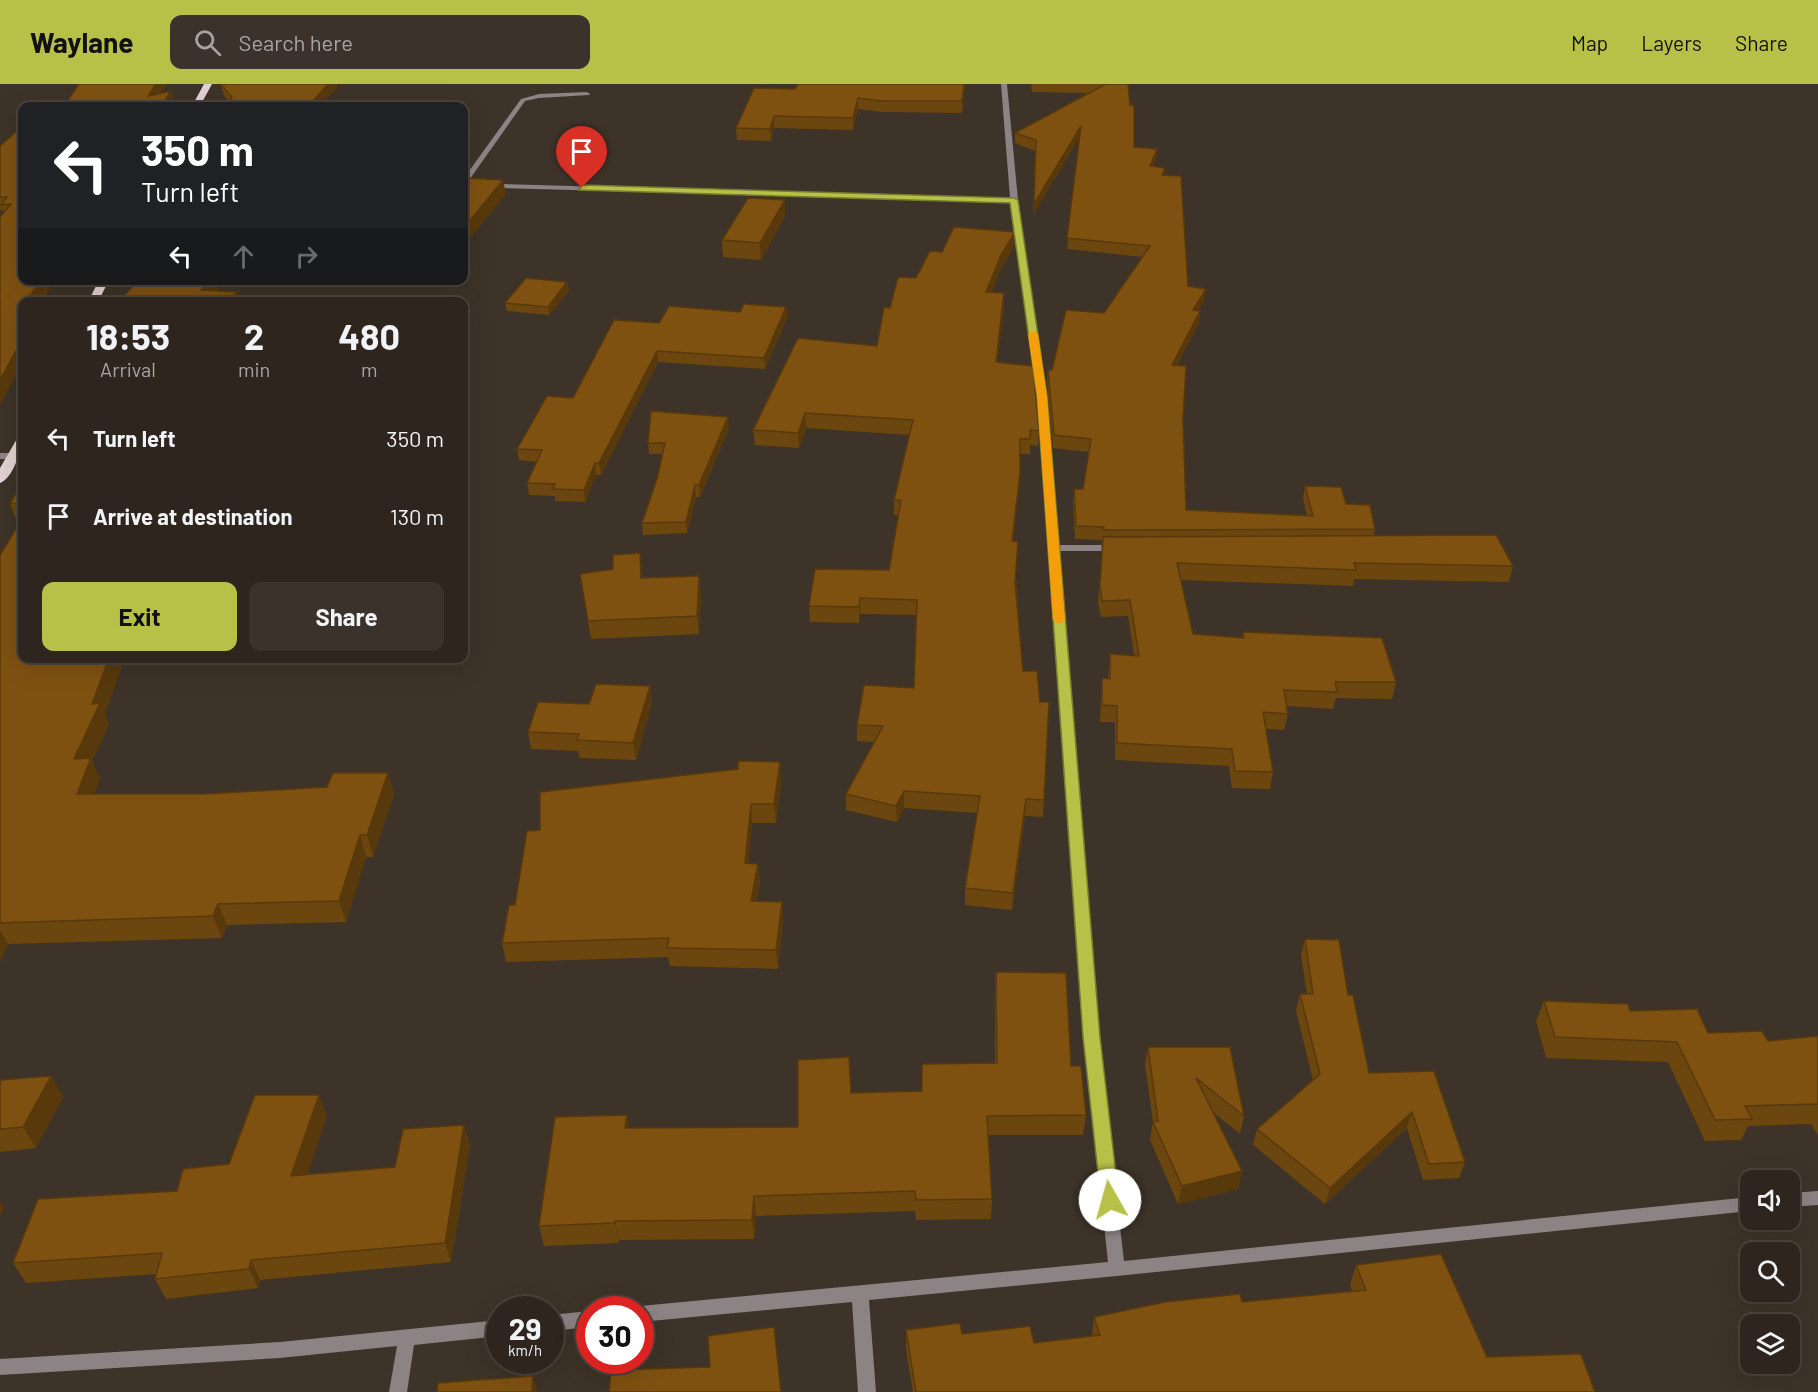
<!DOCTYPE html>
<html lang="en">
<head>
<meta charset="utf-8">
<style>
  body { margin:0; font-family:Barlow,sans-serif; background:#3a322b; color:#f1f3f6; height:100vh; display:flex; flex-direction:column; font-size:22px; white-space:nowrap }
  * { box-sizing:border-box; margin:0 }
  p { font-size:20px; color:#a7a5a4 }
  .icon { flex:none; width:33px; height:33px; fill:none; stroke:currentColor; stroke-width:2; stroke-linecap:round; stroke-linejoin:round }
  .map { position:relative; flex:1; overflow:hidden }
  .side { position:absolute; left:18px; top:213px; width:450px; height:366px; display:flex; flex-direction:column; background:#2e261e; border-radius:12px; box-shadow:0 6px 24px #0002,0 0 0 2px #49433c }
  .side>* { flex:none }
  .banner { position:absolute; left:18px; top:18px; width:450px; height:183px; border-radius:12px; box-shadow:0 6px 24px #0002,0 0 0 2px #49433c; background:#202124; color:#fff; overflow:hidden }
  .controls { position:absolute; left:1740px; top:1086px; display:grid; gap:12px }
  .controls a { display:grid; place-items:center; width:60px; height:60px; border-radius:12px; background:#2e261e; box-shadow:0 6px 24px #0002,0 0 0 2px #49433c; font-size:30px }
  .speed { position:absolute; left:486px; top:1212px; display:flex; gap:12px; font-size:30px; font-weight:700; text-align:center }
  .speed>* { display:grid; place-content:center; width:78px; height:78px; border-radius:50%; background:#2e261e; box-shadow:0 6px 24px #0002,0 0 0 2px #49433c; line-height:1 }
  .speed small { font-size:15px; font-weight:400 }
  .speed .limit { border:9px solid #d22; background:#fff; color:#111 }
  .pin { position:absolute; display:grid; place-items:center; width:51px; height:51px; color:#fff; margin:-62px -26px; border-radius:50% 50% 50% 0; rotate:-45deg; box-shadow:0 0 6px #0007 }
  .pin .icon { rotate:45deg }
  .me { position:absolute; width:66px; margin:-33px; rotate:353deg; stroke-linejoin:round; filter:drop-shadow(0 0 4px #0008) }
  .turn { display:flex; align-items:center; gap:21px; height:126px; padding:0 24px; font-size:27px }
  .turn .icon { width:78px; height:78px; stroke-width:2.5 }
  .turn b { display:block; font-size:42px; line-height:51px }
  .lanes { display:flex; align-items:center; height:57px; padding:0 24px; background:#0003; justify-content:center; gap:30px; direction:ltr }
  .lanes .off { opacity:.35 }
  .eta { display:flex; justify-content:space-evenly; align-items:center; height:102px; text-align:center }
  .eta b { font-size:36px; font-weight:700; line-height:42px }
  .button { display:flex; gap:12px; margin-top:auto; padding:12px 24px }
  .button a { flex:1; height:69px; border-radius:12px; background:#b8c147; color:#111; font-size:24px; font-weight:700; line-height:69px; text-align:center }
  .button a+a { background:#3a322b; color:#f1f3f6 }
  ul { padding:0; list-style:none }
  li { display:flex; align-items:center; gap:18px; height:78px; padding:0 24px }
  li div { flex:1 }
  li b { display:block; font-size:22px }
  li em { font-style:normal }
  header { display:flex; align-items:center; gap:36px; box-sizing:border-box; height:84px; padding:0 30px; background:#b8c147; color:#111 }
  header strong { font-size:28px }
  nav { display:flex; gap:33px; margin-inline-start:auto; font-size:21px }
  .search { width:420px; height:54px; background:#3a322b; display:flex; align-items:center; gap:15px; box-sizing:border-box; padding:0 21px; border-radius:12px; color:#a7a5a4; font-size:22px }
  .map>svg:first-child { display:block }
</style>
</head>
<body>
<header>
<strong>Waylane</strong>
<div class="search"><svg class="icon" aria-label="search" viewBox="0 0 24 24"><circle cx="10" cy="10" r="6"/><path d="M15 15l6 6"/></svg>Search here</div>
<nav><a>Map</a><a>Layers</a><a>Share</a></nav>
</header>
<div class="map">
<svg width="1818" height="1308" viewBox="0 0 1818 1308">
  <rect width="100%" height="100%" fill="#3d3328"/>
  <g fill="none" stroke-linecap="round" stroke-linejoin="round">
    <path fill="#8b8384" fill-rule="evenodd" d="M 1001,0 L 1007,0 L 1018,116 L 1047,312 L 1059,461 L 1117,461 L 1122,464 L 1117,467 L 1059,467 L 1098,953 L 1124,1177 L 1750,1113 L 1750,1127 L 1117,1192 L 869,1216 L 876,1308 L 858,1308 L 852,1218 L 640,1238 L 640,1226 L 634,1226 L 640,1222 L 1108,1178 L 1084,953 L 1037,312 L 1011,118 L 464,103 L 464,94 L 521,15 L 539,10 L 587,8 L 590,10 L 589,11 L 539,14 L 525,17 L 467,99 L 1010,114 Z
      M 0,369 L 14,369 L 19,372 L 14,375 L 0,375 Z
      M 1818,1107 L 1818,1121 L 1790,1123 L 1790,1109 Z
      M 590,1227 L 590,1243 L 550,1247 L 550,1231 Z
      M 500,1236 L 500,1252 L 414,1261 L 407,1308 L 389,1308 L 397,1262 L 280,1274 L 0,1291 L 0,1275 L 280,1258 Z"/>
    <path fill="#e2d0d2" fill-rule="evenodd" d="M 204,0 L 212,0 L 200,22 L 192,22 Z
      M 99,196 L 109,196 L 98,218 L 88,218 Z
      M 18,353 L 22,353 C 22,365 13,395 0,399 L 0,384 Z"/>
  </g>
  <path fill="#6c460f" d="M 222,0 L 339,0 L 320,22 L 226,22 L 229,18 L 224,12 L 221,1 Z
    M 965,0 L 962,29 L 882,28 L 858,25 L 853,46 L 774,44 L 771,57 L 737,56 L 736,44 L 795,5 Z
    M 1031,0 L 1128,0 L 1134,63 L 1157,65 L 1156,75 L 1153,82 L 1164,92 L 1188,202 L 1204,217 L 1198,227 L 1200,227 L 1199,239 L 1177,281 L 1183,336 L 1186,426 L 1307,431 L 1303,415 L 1305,402 L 1346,420 L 1375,445 L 1373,452 L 1513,482 L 1509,498 L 1354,495 L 1353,502 L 1180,496 L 1193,550 L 1242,554 L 1243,548 L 1396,598 L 1392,615 L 1336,614 L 1333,625 L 1287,622 L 1288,630 L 1284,646 L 1266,645 L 1273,688 L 1270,705 L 1232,704 L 1229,682 L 1115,676 L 1115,638 L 1100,638 L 1101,611 L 1102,594 L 1108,595 L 1110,570 L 1134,571 L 1128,532 L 1101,533 L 1098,518 L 1103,456 L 1075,455 L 1073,418 L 1074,405 L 1083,405 L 1089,368 L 1053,364 L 1047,298 L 1048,286 L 1052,286 L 1104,229 L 1143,173 L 1067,165 L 1079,54 L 1033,131 L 1035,67 L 1015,59 L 1015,49 L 1088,9 L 1032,8 Z
    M 18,46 L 22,196 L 56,196 L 41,218 L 22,218 L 4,128 L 3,126 L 0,126 L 0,62 Z
    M 785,132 L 761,176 L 723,173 L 722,156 Z
    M 1014,162 L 1001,185 L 991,208 L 1004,223 L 997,278 L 1039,347 L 1038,362 L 1030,361 L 1030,370 L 1020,370 L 1019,404 L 1013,457 L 1023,587 L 1044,716 L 1043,733 L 1025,732 L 1012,826 L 965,821 L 965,804 L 978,729 L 904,724 L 897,738 L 846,726 L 846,710 L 874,658 L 857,657 L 857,641 L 914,604 L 916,531 L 860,530 L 859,539 L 810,538 L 809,522 L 889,486 L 898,431 L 894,431 L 894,416 L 909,351 L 806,344 L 799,364 L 755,361 L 753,346 L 877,262 L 890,224 L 916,194 L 942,168 Z
    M 361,196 L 429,196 L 423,202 Z
    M 567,198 L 569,207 L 549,231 L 507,227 L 505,219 Z
    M 786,223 L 787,234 L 765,285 L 658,278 L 601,391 L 596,391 L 585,418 L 555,417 L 555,412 L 529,411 L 527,399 L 537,378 L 519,376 L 517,365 L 659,239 Z
    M 729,344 L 700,413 L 696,413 L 687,449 L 643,451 L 642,439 L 657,395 L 663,370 L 649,370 L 648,359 Z
    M 22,399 L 22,574 L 124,574 L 124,576 L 105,630 L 109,640 L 92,677 L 100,695 L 94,710 L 204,710 L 327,703 L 388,689 L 394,710 L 373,773 L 366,773 L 346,838 L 227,841 L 222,854 L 8,860 L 0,878 L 0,471 L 20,439 L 18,440 L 10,420 Z
    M 640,469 L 642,494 L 699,492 L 701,510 L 699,550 L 591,555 L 580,490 L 613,485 Z
    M 650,602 L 652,619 L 636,676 L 580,674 L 578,667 L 531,665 L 528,648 Z
    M 781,696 L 776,739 L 752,739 L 748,779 L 758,780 L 760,799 L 756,817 L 782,818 L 783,837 L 778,885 L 670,882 L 668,873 L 506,878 L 502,859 L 540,746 Z
    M 1305,855 L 1348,911 L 1369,989 L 1465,1078 L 1459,1094 L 1423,1096 L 1407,1044 L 1325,1120 L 1253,1061 L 1257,1045 L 1313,996 L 1296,927 L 1300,910 L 1307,910 L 1301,871 Z
    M 996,888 L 1071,982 L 1086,1031 L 1083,1051 L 988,1051 L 992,1115 L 991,1135 L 916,1136 L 915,1127 L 756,1132 L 754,1155 L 619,1156 L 619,1159 L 544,1162 L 539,1142 L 629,1044 L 798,1043 L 851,1009 L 922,1007 L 922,980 L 995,979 L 995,908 Z
    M 1544,917 L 1630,927 L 1708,949 L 1768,957 L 1818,952 L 1818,1051 L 1811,1040 L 1748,1042 L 1741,1056 L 1705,1057 L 1668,978 L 1546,974 L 1536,937 Z
    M 1148,963 L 1230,963 L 1244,1032 L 1240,1050 L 1213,1028 L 1242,1087 L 1238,1105 L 1178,1120 L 1150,1056 L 1153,1038 L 1145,981 Z
    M 51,992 L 63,1013 L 36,1064 L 0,1068 L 0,996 Z
    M 327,1031 L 307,1091 L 395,1083 L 464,1041 L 470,1061 L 451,1178 L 260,1196 L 258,1204 L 166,1215 L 155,1195 L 157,1190 L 26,1199 L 13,1179 L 177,1107 Z
    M 1356,1181 L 1487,1273 L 1595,1308 L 913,1308 L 906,1265 L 906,1246 L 962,1250 L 1034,1259 L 1092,1252 L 1094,1233 L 1242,1218 L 1352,1207 L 1350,1201 Z"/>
  <path fill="#58390c" d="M 156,0 L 167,0 L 152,22 L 148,12 Z
    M 328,0 L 339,0 L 320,22 L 309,22 Z
    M 964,0 L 965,0 L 962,29 L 962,17 Z
    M 171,7 L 175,19 L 172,22 L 161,22 Z
    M 858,14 L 858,25 L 853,46 L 853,34 Z
    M 774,32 L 774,44 L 771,57 L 770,45 Z
    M 1081,42 L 1080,53 L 1033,131 L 1034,120 Z
    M 1157,65 L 1156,75 L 1149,93 L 1150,82 Z
    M 503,96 L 506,110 L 470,154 L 464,161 L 464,144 Z
    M 785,116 L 785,132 L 761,176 L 760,159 Z
    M 1015,148 L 1014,162 L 1001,185 L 986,222 L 986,208 L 1001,171 Z
    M 41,196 L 56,196 L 41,218 L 26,218 Z
    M 208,196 L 221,196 L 218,202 L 219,207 L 201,206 Z
    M 422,196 L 429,196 L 423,202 Z
    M 567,198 L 569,207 L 549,231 L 548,223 Z
    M 1206,205 L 1204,217 L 1191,238 L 1193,226 Z
    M 237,208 L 240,218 L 227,218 Z
    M 1004,209 L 1004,223 L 996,292 L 996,278 Z
    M 786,223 L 787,234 L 765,285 L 764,274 Z
    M 1200,227 L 1199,239 L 1170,293 L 1172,281 Z
    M 22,256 L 22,280 L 0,321 L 0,296 Z
    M 657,267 L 658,278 L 601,391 L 599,379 Z
    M 805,329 L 806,344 L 799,364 L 798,349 Z
    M 728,333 L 729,344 L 700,413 L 699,401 Z
    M 595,379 L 596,391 L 585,418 L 584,406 Z
    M 1020,389 L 1019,404 L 1011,473 L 1012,457 Z
    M 695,401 L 696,413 L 687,449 L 686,438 Z
    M 640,469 L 642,486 L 643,512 L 641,494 Z
    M 699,492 L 701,510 L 699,550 L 697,532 Z
    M 860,514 L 860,530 L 859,539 L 859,523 Z
    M 109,574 L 124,574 L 124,576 L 105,630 L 109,640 L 92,677 L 100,695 L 87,732 L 77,710 L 74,675 L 92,620 Z
    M 650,602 L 652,619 L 636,676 L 633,659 Z
    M 780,678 L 781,696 L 776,739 L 774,720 Z
    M 388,689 L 394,710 L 373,773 L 367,751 Z
    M 904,707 L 904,724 L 897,738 L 896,722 Z
    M 1026,715 L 1025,732 L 1012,826 L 1013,809 Z
    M 751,720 L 752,739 L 746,798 L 745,779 Z
    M 360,751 L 366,773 L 346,838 L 339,817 Z
    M 758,780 L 760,799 L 753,836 L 751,817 Z
    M 782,818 L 783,837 L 778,885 L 776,866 Z
    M 218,820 L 227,841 L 222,854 L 213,832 Z
    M 0,846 L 8,860 L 0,878 Z
    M 51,992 L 63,1013 L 36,1064 L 23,1043 Z
    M 319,1011 L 327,1031 L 300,1112 L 291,1092 Z
    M 1412,1028 L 1407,1044 L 1325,1120 L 1330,1104 Z
    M 627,1031 L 630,1051 L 625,1044 Z
    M 464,1041 L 470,1061 L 451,1178 L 445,1159 Z
    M 1242,1087 L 1238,1105 L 1178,1120 L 1182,1102 Z
    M 754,1112 L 756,1132 L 754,1155 L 752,1136 Z
    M 0,1117 L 4,1124 L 0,1132 Z
    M 615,1137 L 619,1156 L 619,1159 L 615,1139 Z
    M 251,1176 L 260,1196 L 258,1204 L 249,1185 Z
    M 533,1292 L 538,1308 L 532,1308 Z"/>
  <path fill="#7e5111" stroke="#58390c" stroke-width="1.5" d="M 79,0 L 156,0 L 148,12 L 171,7 L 161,22 L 64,22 Z
    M 222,0 L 328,0 L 309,22 L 226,22 L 232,13 L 221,1 Z
    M 798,0 L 964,0 L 962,17 L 882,17 L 858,14 L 853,34 L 774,32 L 770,45 L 736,44 L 754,4 L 795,5 Z
    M 1106,0 L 1128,0 L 1130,21 L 1134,21 L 1134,63 L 1157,65 L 1150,82 L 1165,84 L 1162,91 L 1181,92 L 1188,202 L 1206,205 L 1193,226 L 1200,227 L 1172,281 L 1186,282 L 1183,336 L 1186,426 L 1313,432 L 1305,402 L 1341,403 L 1346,420 L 1370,421 L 1375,445 L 1104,446 L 1104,443 L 1076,442 L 1074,405 L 1083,405 L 1091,355 L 1054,351 L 1048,286 L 1052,286 L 1066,226 L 1104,229 L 1150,162 L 1067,154 L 1081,42 L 1034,120 L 1036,56 L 1015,49 Z
    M 18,46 L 22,46 L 22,196 L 41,196 L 26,218 L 22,218 L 22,256 L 0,296 L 0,133 L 11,120 L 1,121 L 7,113 L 0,113 L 0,62 Z
    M 464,94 L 503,96 L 464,144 Z
    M 748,114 L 785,116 L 760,159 L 722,156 Z
    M 954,143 L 1015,148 L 1001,171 L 986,208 L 1004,209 L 996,278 L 1033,282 L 1039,347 L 1030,346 L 1030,355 L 1020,355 L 1020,389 L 1012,457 L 1018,458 L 1015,498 L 1023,587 L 1037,587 L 1040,618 L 1049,618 L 1044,716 L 1026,715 L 1013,809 L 965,804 L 980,712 L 904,707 L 896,722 L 846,710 L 883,642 L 857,641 L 864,601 L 914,604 L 917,516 L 860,514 L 859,523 L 809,522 L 815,485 L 889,486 L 901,416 L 894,416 L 913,336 L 805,329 L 798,349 L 753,346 L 798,254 L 877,262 L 884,223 L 890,224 L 898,193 L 916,194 L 930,167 L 942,168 Z
    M 526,194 L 567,198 L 548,223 L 505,219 Z
    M 139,196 L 208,196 L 201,206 L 237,208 L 227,218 L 118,218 Z
    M 744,220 L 786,223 L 764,274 L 657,267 L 599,379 L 595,379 L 584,406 L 553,405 L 555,400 L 527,399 L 542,366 L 517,365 L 547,312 L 573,314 L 614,236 L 659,239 L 669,222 L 740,228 Z
    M 651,327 L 728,333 L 699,401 L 695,401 L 686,438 L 642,439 L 657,395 L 665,359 L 648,359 Z
    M 22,399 L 22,419 L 10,420 Z
    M 22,435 L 22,574 L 109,574 L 92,620 L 100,619 L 74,675 L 91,674 L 77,710 L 204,710 L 327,703 L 333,689 L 388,689 L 367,751 L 360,751 L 339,817 L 218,820 L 213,832 L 0,839 L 0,471 Z
    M 1496,451 L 1513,482 L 1354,479 L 1356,486 L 1177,479 L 1193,550 L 1244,554 L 1243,548 L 1382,554 L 1396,598 L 1335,598 L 1337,608 L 1284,606 L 1288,630 L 1263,628 L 1273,688 L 1235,687 L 1232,665 L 1117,659 L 1117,622 L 1102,621 L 1102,594 L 1110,595 L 1110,570 L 1139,572 L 1130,516 L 1102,517 L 1100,502 L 1103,453 Z
    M 640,469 L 641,494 L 699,492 L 697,532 L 588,537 L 580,490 L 613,485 L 613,471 Z
    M 596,600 L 650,602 L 633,659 L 577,656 L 579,650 L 528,648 L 538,618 L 589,620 Z
    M 738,677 L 780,678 L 774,720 L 751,720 L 745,779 L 758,780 L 751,817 L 782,818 L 776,866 L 667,864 L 669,854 L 502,859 L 509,821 L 515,821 L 527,747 L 540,746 L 540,708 L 738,685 Z
    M 1305,855 L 1339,856 L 1348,911 L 1353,911 L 1369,989 L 1434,987 L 1465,1078 L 1429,1080 L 1412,1028 L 1330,1104 L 1257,1045 L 1320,990 L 1300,910 L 1313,910 Z
    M 996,888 L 1066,889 L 1071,982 L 1081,982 L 1086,1031 L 987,1032 L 992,1115 L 916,1116 L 915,1107 L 754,1112 L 752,1136 L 615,1137 L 615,1139 L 539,1142 L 555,1033 L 627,1031 L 625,1044 L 798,1043 L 798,976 L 849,973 L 851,1009 L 922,1007 L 922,980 L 997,979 Z
    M 1544,917 L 1628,920 L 1630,927 L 1697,925 L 1708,949 L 1762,947 L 1768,957 L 1818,952 L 1818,1020 L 1745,1022 L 1752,1035 L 1715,1036 L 1677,958 L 1555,953 Z
    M 1148,963 L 1230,963 L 1244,1032 L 1196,994 L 1242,1087 L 1182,1102 L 1153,1038 L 1158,1037 Z
    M 51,992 L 23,1043 L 0,1045 L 0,996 Z
    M 255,1011 L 319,1011 L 291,1092 L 395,1083 L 403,1045 L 464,1041 L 445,1159 L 251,1176 L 249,1185 L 155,1195 L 162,1169 L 13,1179 L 38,1115 L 177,1107 L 183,1085 L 229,1080 Z
    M 1441,1170 L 1487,1273 L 1581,1270 L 1595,1308 L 916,1308 L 906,1246 L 960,1239 L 962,1250 L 1030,1242 L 1034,1259 L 1100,1251 L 1094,1233 L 1165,1218 L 1240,1210 L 1242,1218 L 1366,1206 L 1356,1181 Z
    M 774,1243 L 781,1308 L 609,1308 L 611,1286 L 710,1283 L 708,1252 Z
    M 533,1292 L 532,1308 L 437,1308 L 438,1299 Z"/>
  <path fill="#b8c147" stroke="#787d2e" stroke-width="1.5" d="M 582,101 L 1014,114 L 1018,116 L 1047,312 L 1100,953 L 1119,1116 L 1116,1121 L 1110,1124 L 1103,1121 L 1101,1116 L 1083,953 L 1037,312 L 1010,119 L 579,106 Z"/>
  <path fill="#f59e0b" d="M 1033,247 L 1038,250 L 1047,312 L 1065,536 L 1059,540 L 1053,536 L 1037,312 L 1028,250 Z"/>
</svg>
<div class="controls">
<a><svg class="icon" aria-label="sound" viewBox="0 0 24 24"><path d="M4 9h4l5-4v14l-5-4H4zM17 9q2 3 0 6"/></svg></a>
<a><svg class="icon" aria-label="search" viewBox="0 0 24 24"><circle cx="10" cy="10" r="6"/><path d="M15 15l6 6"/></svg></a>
<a><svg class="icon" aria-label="layers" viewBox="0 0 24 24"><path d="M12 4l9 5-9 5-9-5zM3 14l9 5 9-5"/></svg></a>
</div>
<div class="speed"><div>29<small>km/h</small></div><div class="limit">30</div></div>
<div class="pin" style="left:582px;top:104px;background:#d93025"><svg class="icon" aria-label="arrive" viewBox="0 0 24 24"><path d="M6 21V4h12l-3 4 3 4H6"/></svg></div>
<svg class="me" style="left:1110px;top:1116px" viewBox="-20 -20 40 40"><circle r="19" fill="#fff"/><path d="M0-13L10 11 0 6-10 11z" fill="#b8c147"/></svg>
<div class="banner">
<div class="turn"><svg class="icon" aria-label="left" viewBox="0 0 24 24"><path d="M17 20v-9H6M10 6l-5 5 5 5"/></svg><div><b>350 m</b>Turn left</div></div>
<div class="lanes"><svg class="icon" aria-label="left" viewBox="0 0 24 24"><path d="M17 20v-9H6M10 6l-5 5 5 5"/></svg><svg class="icon off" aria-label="ahead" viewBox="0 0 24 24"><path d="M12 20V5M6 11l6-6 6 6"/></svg><svg class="icon off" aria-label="right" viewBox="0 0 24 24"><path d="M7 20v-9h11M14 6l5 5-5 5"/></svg></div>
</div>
<section class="side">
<div class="eta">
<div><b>18:53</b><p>Arrival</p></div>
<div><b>2</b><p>min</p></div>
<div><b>480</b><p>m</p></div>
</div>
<ul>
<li><svg class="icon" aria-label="left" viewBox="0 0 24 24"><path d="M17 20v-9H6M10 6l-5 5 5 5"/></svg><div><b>Turn left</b></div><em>350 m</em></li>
<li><svg class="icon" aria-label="arrive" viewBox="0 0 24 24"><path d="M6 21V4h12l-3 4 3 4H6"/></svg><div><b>Arrive at destination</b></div><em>130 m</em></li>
</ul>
<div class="button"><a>Exit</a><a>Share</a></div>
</section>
</div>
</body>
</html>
